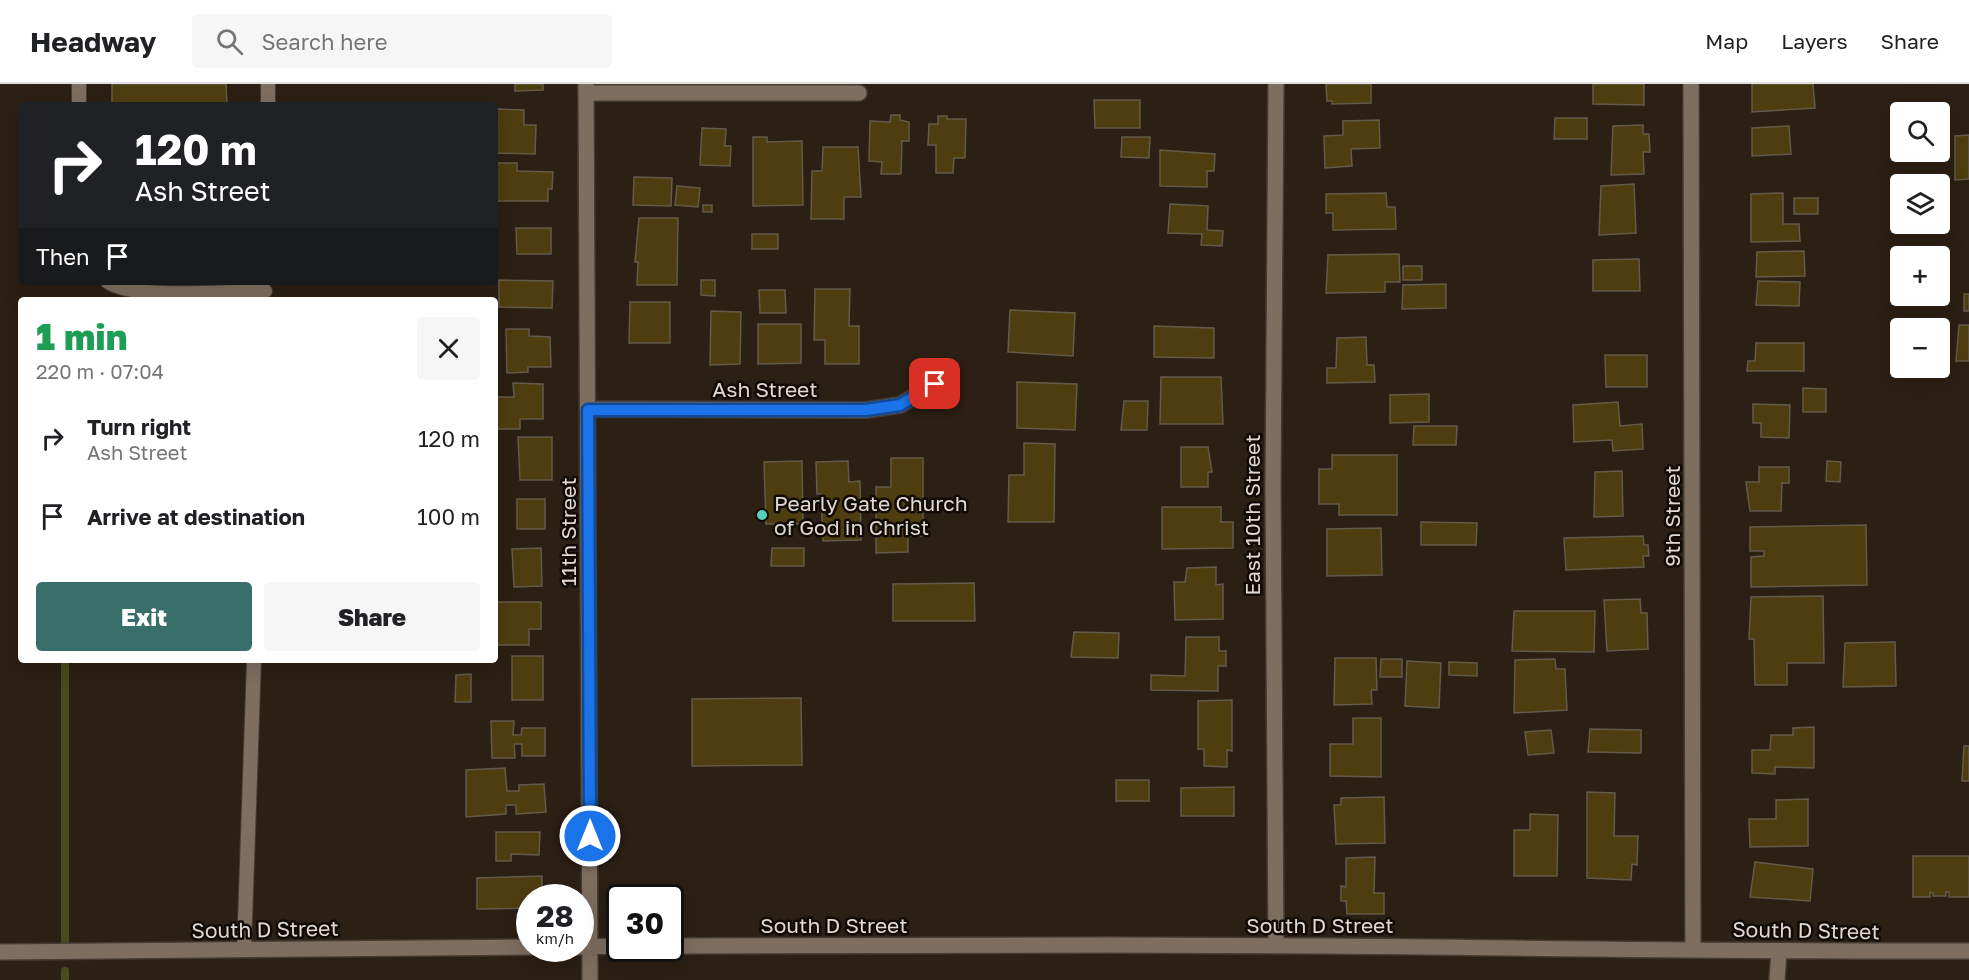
<!DOCTYPE html>
<html lang="en">
<head>
<meta charset="utf-8">
<style>
  body { margin:0; font-family:"Golos Text",sans-serif; background:#f6f6f6; color:#202124; height:100vh; display:flex; flex-direction:column; font-size:22px; white-space:nowrap }
  * { box-sizing:border-box; margin:0 }
  p { font-size:20px; color:#757577 }
  .icon { flex:none; width:33px; height:33px; fill:none; stroke:currentColor; stroke-width:2; stroke-linecap:round; stroke-linejoin:round }
  .map { position:relative; flex:1; overflow:hidden }
  .details { position:absolute; left:18px; top:213px; width:480px; height:366px; display:flex; flex-direction:column; background:#fff; border-radius:6px; box-shadow:0 6px 24px #0002 }
  .details>* { flex:none }
  .banner { position:absolute; left:18px; top:18px; width:480px; height:183px; border-radius:6px; box-shadow:0 6px 24px #0002; background:#202124; color:#fff; overflow:hidden }
  .buttons { position:absolute; left:1890px; top:18px; display:grid; gap:12px }
  .buttons a { display:grid; place-items:center; width:60px; height:60px; border-radius:6px; background:#fff; box-shadow:0 6px 24px #0002; font-size:30px }
  .speed { position:absolute; left:516px; top:800px; display:flex; gap:12px; font-size:30px; font-weight:700; text-align:center }
  .speed>* { display:grid; place-content:center; width:78px; height:78px; border-radius:50%; background:#fff; box-shadow:0 6px 24px #0002; line-height:1 }
  .speed small { font-size:15px; font-weight:400 }
  .speed .limit { border:3px solid #111; border-radius:9px; background:#fff; color:#111 }
  .pin { position:absolute; display:grid; place-items:center; width:51px; height:51px; color:#fff; margin:-26px; border-radius:12px; box-shadow:0 3px 9px #0006 }
  .me { position:absolute; width:66px; margin:-33px; rotate:0deg; stroke-linejoin:round; filter:drop-shadow(0 0 4px #0008) }
  .turn { display:flex; align-items:center; gap:21px; height:126px; padding:0 18px; font-size:27px }
  .turn .icon { width:78px; height:78px; stroke-width:2.5 }
  .turn b { display:block; font-size:42px; line-height:51px }
  .then { display:flex; align-items:center; height:57px; padding:0 18px; background:#0003; gap:12px; font-size:22px }
  .round { display:grid; place-items:center; flex:none; width:63px; height:63px; border-radius:6px; background:#f6f6f6 }
  .head { display:flex; align-items:center; justify-content:space-between; height:102px; padding:0 18px }
  h1 { font-size:36px; font-weight:800; line-height:45px; color:#1e9e55 }
  .action { display:flex; gap:12px; margin-top:auto; padding:12px 18px }
  .action a { flex:1; height:69px; border-radius:6px; background:#396f6a; color:#fff; font-size:24px; font-weight:800; line-height:69px; text-align:center }
  .action a+a { background:#f6f6f6; color:#202124 }
  ul { padding:0; list-style:none }
  li { display:flex; align-items:center; gap:18px; height:78px; padding:0 18px }
  li div { flex:1 }
  li b { display:block; font-size:22px }
  li em { font-style:normal }
  header { display:flex; align-items:center; gap:36px; box-sizing:border-box; height:84px; padding:0 30px; background:#fff; border-bottom:2px solid #e0e0e0 }
  header strong { font-size:28px }
  nav { display:flex; gap:33px; margin-inline-start:auto; font-size:21px }
  .search { width:420px; height:54px; background:#f6f6f6; display:flex; align-items:center; gap:15px; box-sizing:border-box; padding:0 21px; border-radius:6px; color:#757577; font-size:22px }
  .map>svg:first-child { display:block }
</style>
</head>
<body>
<header>
<strong>Headway</strong>
<div class="search"><svg class="icon" aria-label="search" viewBox="0 0 24 24"><circle cx="10" cy="10" r="6"/><path d="M15 15l6 6"/></svg>Search here</div>
<nav><a>Map</a><a>Layers</a><a>Share</a></nav>
</header>
<div class="map">
<svg width="1969" height="896" viewBox="0 0 1969 896">
  <rect width="100%" height="100%" fill="#2c1f14"/>
  <g fill="none" stroke-linecap="round" stroke-linejoin="round">
    <path stroke="#484b1d" stroke-width="8" d="M 65,576 L 65,866
      M 65,896 L 65,887"/>
  </g>
  <path fill="#4e3d0f" stroke="#635b4a" stroke-width="1.5" d="M 112,0 L 226,0 L 227,21 L 112,21 Z
    M 515,0 L 543,0 L 543,6 L 515,7 Z
    M 1326,0 L 1371,0 L 1371,19 L 1332,20 L 1332,17 L 1327,17 Z
    M 1593,0 L 1644,0 L 1644,21 L 1593,20 Z
    M 1752,0 L 1813,0 L 1815,24 L 1752,28 Z
    M 1094,16 L 1140,16 L 1140,44 L 1095,44 Z
    M 495,25 L 524,26 L 524,41 L 536,41 L 535,70 L 495,69 Z
    M 891,31 L 900,31 L 900,36 L 909,38 L 909,57 L 902,57 L 901,90 L 881,90 L 882,78 L 869,77 L 870,37 L 890,38 Z
    M 938,32 L 947,32 L 947,35 L 966,35 L 965,74 L 954,74 L 953,89 L 936,89 L 936,61 L 928,61 L 929,40 L 938,40 Z
    M 1555,34 L 1587,34 L 1587,55 L 1554,55 Z
    M 1379,36 L 1380,64 L 1351,65 L 1352,82 L 1325,84 L 1324,52 L 1343,51 L 1343,37 Z
    M 1643,41 L 1643,50 L 1649,50 L 1650,68 L 1643,68 L 1644,90 L 1611,91 L 1613,42 Z
    M 1789,42 L 1791,70 L 1752,72 L 1752,44 Z
    M 702,44 L 726,45 L 725,62 L 731,62 L 730,82 L 700,81 Z
    M 1969,51 L 1969,95 L 1955,96 L 1955,52 Z
    M 753,53 L 767,53 L 767,58 L 802,57 L 803,121 L 753,122 Z
    M 1122,53 L 1150,53 L 1149,74 L 1121,73 Z
    M 823,63 L 858,63 L 861,113 L 844,113 L 844,135 L 811,135 L 812,87 L 822,87 Z
    M 1160,66 L 1215,70 L 1214,87 L 1207,87 L 1207,103 L 1160,102 Z
    M 495,79 L 517,79 L 517,87 L 553,88 L 552,105 L 548,105 L 548,117 L 496,117 Z
    M 634,93 L 672,94 L 671,122 L 633,121 Z
    M 1634,100 L 1636,149 L 1599,151 L 1601,102 Z
    M 677,102 L 700,104 L 698,123 L 675,121 Z
    M 1386,109 L 1387,123 L 1395,123 L 1396,145 L 1333,146 L 1333,129 L 1326,129 L 1326,110 Z
    M 1783,109 L 1783,140 L 1799,140 L 1800,157 L 1751,158 L 1751,110 Z
    M 1794,114 L 1818,114 L 1818,130 L 1794,130 Z
    M 1170,120 L 1208,122 L 1207,146 L 1223,147 L 1222,162 L 1201,161 L 1202,150 L 1168,149 Z
    M 703,121 L 712,121 L 712,128 L 703,128 Z
    M 639,134 L 678,134 L 677,201 L 637,201 L 638,178 L 635,178 Z
    M 516,144 L 551,144 L 551,170 L 517,170 Z
    M 752,150 L 778,150 L 778,165 L 752,165 Z
    M 1804,167 L 1805,192 L 1756,193 L 1757,168 Z
    M 1399,170 L 1400,198 L 1385,198 L 1385,208 L 1326,209 L 1328,171 Z
    M 1639,175 L 1640,207 L 1593,207 L 1593,176 Z
    M 1403,182 L 1422,182 L 1422,196 L 1403,196 Z
    M 499,196 L 553,197 L 552,224 L 499,223 Z
    M 701,196 L 715,196 L 715,212 L 701,211 Z
    M 1758,197 L 1800,198 L 1799,222 L 1756,221 Z
    M 1446,200 L 1446,224 L 1402,225 L 1403,201 Z
    M 815,205 L 850,205 L 849,242 L 859,242 L 859,280 L 825,280 L 825,256 L 814,256 Z
    M 759,206 L 785,206 L 786,229 L 760,229 Z
    M 1964,210 L 1969,210 L 1969,227 L 1964,227 Z
    M 630,218 L 670,218 L 670,259 L 629,259 Z
    M 1010,226 L 1075,229 L 1073,272 L 1008,268 Z
    M 711,227 L 741,228 L 740,280 L 710,281 Z
    M 758,240 L 801,240 L 801,279 L 758,280 Z
    M 1959,241 L 1969,241 L 1969,277 L 1956,277 Z
    M 1154,242 L 1214,244 L 1214,274 L 1154,273 Z
    M 506,245 L 529,245 L 529,252 L 550,253 L 551,283 L 528,283 L 528,288 L 507,289 Z
    M 1366,253 L 1367,281 L 1374,281 L 1375,298 L 1327,299 L 1327,284 L 1336,284 L 1337,254 Z
    M 1756,259 L 1804,259 L 1804,287 L 1747,287 L 1748,277 L 1755,277 Z
    M 1605,271 L 1647,271 L 1647,303 L 1606,303 Z
    M 1161,293 L 1221,293 L 1223,340 L 1160,340 Z
    M 1017,298 L 1077,300 L 1075,346 L 1017,344 Z
    M 513,299 L 543,300 L 543,335 L 520,335 L 520,345 L 495,345 L 495,313 L 514,313 Z
    M 1803,304 L 1826,305 L 1826,328 L 1803,328 Z
    M 1429,310 L 1429,338 L 1390,339 L 1390,311 Z
    M 1124,317 L 1148,317 L 1147,346 L 1121,346 Z
    M 1618,318 L 1620,342 L 1642,340 L 1643,365 L 1613,367 L 1612,356 L 1574,358 L 1573,321 Z
    M 1753,320 L 1790,321 L 1789,354 L 1761,353 L 1761,339 L 1753,339 Z
    M 1414,342 L 1457,342 L 1456,361 L 1413,361 Z
    M 518,353 L 552,353 L 552,396 L 520,396 Z
    M 1024,359 L 1055,360 L 1054,438 L 1008,438 L 1009,391 L 1024,391 Z
    M 1181,363 L 1208,363 L 1212,388 L 1208,388 L 1208,403 L 1181,403 Z
    M 1332,371 L 1397,371 L 1397,431 L 1339,431 L 1339,420 L 1319,420 L 1319,385 L 1332,385 Z
    M 891,374 L 923,374 L 923,452 L 908,452 L 908,468 L 876,469 L 876,403 L 891,403 Z
    M 802,377 L 803,440 L 766,440 L 764,378 Z
    M 848,377 L 849,398 L 860,397 L 861,456 L 823,457 L 821,410 L 817,410 L 816,378 Z
    M 1827,377 L 1841,378 L 1840,398 L 1826,397 Z
    M 1759,383 L 1789,383 L 1789,399 L 1782,399 L 1781,427 L 1750,427 L 1746,398 L 1759,398 Z
    M 1622,387 L 1623,432 L 1594,433 L 1595,388 Z
    M 517,415 L 545,415 L 545,445 L 517,445 Z
    M 1162,423 L 1221,423 L 1221,438 L 1233,438 L 1233,464 L 1162,465 Z
    M 1421,438 L 1477,439 L 1476,461 L 1421,461 Z
    M 1866,441 L 1867,501 L 1751,503 L 1751,473 L 1764,472 L 1764,467 L 1750,467 L 1750,443 Z
    M 1381,444 L 1382,491 L 1327,492 L 1327,445 Z
    M 1643,452 L 1644,461 L 1648,461 L 1649,472 L 1643,472 L 1644,483 L 1566,486 L 1564,454 Z
    M 541,464 L 542,502 L 514,503 L 512,465 Z
    M 772,464 L 804,464 L 804,482 L 771,482 Z
    M 1216,483 L 1216,501 L 1223,500 L 1223,535 L 1175,536 L 1174,498 L 1185,498 L 1187,484 Z
    M 974,499 L 975,537 L 893,537 L 893,500 Z
    M 1823,512 L 1824,579 L 1787,579 L 1787,601 L 1755,601 L 1754,555 L 1749,555 L 1751,513 Z
    M 1640,515 L 1641,529 L 1647,529 L 1648,565 L 1607,567 L 1604,516 Z
    M 495,518 L 541,518 L 541,545 L 529,545 L 529,561 L 495,561 Z
    M 1514,527 L 1595,527 L 1594,568 L 1512,567 Z
    M 1074,548 L 1119,549 L 1118,574 L 1071,573 Z
    M 1186,553 L 1219,553 L 1219,567 L 1226,567 L 1226,582 L 1218,582 L 1218,607 L 1151,606 L 1151,591 L 1185,592 Z
    M 1895,558 L 1896,602 L 1843,603 L 1845,559 Z
    M 512,572 L 543,572 L 543,616 L 512,616 Z
    M 1335,574 L 1376,574 L 1377,606 L 1371,606 L 1372,620 L 1334,621 Z
    M 1381,575 L 1402,575 L 1402,593 L 1380,593 Z
    M 1555,575 L 1556,585 L 1565,585 L 1567,626 L 1514,629 L 1515,576 Z
    M 1407,577 L 1441,579 L 1439,624 L 1405,622 Z
    M 1449,578 L 1477,579 L 1477,592 L 1449,591 Z
    M 471,590 L 471,618 L 455,618 L 456,591 Z
    M 801,614 L 802,681 L 692,682 L 692,615 Z
    M 1232,616 L 1232,667 L 1227,666 L 1227,683 L 1204,682 L 1204,665 L 1198,665 L 1198,617 Z
    M 1353,634 L 1381,634 L 1381,693 L 1330,692 L 1330,660 L 1353,660 Z
    M 491,637 L 514,637 L 513,651 L 521,651 L 522,644 L 545,644 L 545,672 L 522,672 L 522,660 L 514,660 L 515,674 L 492,674 Z
    M 1814,643 L 1814,684 L 1775,683 L 1775,690 L 1752,689 L 1752,666 L 1770,666 L 1771,651 L 1793,651 L 1793,644 Z
    M 1590,645 L 1641,646 L 1641,669 L 1588,668 Z
    M 1551,646 L 1554,669 L 1528,671 L 1525,648 Z
    M 1964,662 L 1969,662 L 1969,697 L 1962,697 Z
    M 505,684 L 507,707 L 519,707 L 519,701 L 544,700 L 546,728 L 516,730 L 516,721 L 506,721 L 506,730 L 466,733 L 466,686 Z
    M 1116,696 L 1149,696 L 1149,717 L 1116,717 Z
    M 1234,703 L 1234,732 L 1181,732 L 1181,704 Z
    M 1587,708 L 1615,709 L 1614,752 L 1638,752 L 1637,781 L 1632,780 L 1631,796 L 1587,794 Z
    M 1384,713 L 1385,759 L 1336,760 L 1334,721 L 1341,721 L 1341,714 Z
    M 1808,715 L 1808,762 L 1750,763 L 1749,735 L 1776,735 L 1776,716 Z
    M 1530,730 L 1558,731 L 1557,792 L 1514,792 L 1514,746 L 1530,746 Z
    M 496,748 L 540,748 L 539,771 L 511,770 L 511,777 L 496,777 Z
    M 1913,772 L 1969,772 L 1969,813 L 1949,813 L 1949,808 L 1946,808 L 1946,812 L 1933,812 L 1933,809 L 1930,808 L 1930,813 L 1913,813 Z
    M 1375,773 L 1374,809 L 1384,809 L 1384,830 L 1347,830 L 1346,817 L 1341,817 L 1341,802 L 1346,803 L 1346,774 Z
    M 1755,778 L 1813,785 L 1810,817 L 1750,813 Z
    M 542,792 L 542,813 L 530,813 L 530,824 L 477,825 L 477,794 Z"/>
  <g fill="none" stroke-linecap="round" stroke-linejoin="round">
    <defs>
      <path id="lane" d="M 79,21 L 79,0
        M 268,21 L 268,0
        M 108,198 C 134,216 230,207 265,207
        M 244,866 L 254,576"/>
      <path id="street" d="M 586,0 L 590,896
        M 1691,0 L 1693,865
        M 586,9 L 859,9
        M 588,325 L 866,326 L 900,321 L 935,300
        M 670,862 C 890,862 1110,860 1330,862 C 1543,864 1756,868 1969,867
        M 1276,862 L 1273,404 L 1276,0
        M 580,863 L 620,862
        M 0,868 L 530,863
        M 1777,896 L 1779,868"/>
    </defs>
    <use href="#lane" stroke="#453b33" stroke-width="16"/>
    <use href="#street" stroke="#453b33" stroke-width="18"/>
    <use href="#lane" stroke="#7e6e60" stroke-width="14"/>
    <use href="#street" stroke="#7e6e60" stroke-width="15"/>
  </g>
  <g fill="none" stroke-linecap="round" stroke-linejoin="round">
    <defs>
      <path id="route" d="M 590,752 L 588,326 L 866,326 L 900,321 L 935,300"/>
    </defs>
    <use href="#route" stroke="#114b97" stroke-width="15"/>
    <use href="#route" stroke="#1a73e8" stroke-width="10"/>
  </g>
  <circle fill="#58cebf" stroke="#100b06" stroke-width="2" cx="762" cy="431" r="6"/>
  <g text-anchor="middle" dominant-baseline="central" stroke-width="5" stroke-linejoin="round" paint-order="stroke">
    <g font-size="21" fill="#e1d8d0" stroke="#100b06">
      <text x="765" y="305">Ash Street</text>
      <text transform="translate(1252 431) rotate(-90)">East 10th Street</text>
      <text transform="translate(1672 432) rotate(-90)">9th Street</text>
      <text transform="translate(568 448) rotate(-90)">11th Street</text>
      <text x="834" y="841">South D Street</text>
      <text x="1320" y="841">South D Street</text>
      <text transform="translate(265 845) rotate(-1)">South D Street</text>
      <text transform="translate(1806 846) rotate(1)">South D Street</text>
    </g>
    <g font-size="21" fill="#e1d8d0" stroke="#100b06" text-anchor="start">
      <text x="774" y="419">Pearly Gate Church<tspan x="774" dy="24">of God in Christ</tspan></text>
    </g>
  </g>
</svg>
<div class="buttons">
<a><svg class="icon" aria-label="search" viewBox="0 0 24 24"><circle cx="10" cy="10" r="6"/><path d="M15 15l6 6"/></svg></a>
<a><svg class="icon" aria-label="layers" viewBox="0 0 24 24"><path d="M12 4l9 5-9 5-9-5zM3 14l9 5 9-5"/></svg></a>
<a>+</a>
<a>−</a>
</div>
<div class="speed"><div>28<small>km/h</small></div><div class="limit">30</div></div>
<div class="pin" style="left:935px;top:300px;background:#d93025"><svg class="icon" aria-label="arrive" viewBox="0 0 24 24"><path d="M6 21V4h12l-3 4 3 4H6"/></svg></div>
<svg class="me" style="left:590px;top:752px" viewBox="-20 -20 40 40"><circle r="17" fill="#1a73e8" stroke="#fff" stroke-width="3"/><path d="M0-11L8 9 0 5-8 9z" fill="#fff"/></svg>
<div class="banner">
<div class="turn"><svg class="icon" aria-label="right" viewBox="0 0 24 24"><path d="M7 20v-9h11M14 6l5 5-5 5"/></svg><div><b>120 m</b>Ash Street</div></div>
<div class="then">Then<svg class="icon" aria-label="arrive" viewBox="0 0 24 24"><path d="M6 21V4h12l-3 4 3 4H6"/></svg></div>
</div>
<section class="details">
<div class="head"><div><h1>1 min</h1><p>220 m · 07:04</p></div><a class="round"><svg class="icon" aria-label="close" viewBox="0 0 24 24"><path d="M6 6l12 12M18 6L6 18"/></svg></a></div>
<ul>
<li><svg class="icon" aria-label="right" viewBox="0 0 24 24"><path d="M7 20v-9h11M14 6l5 5-5 5"/></svg><div><b>Turn right</b><p>Ash Street</p></div><em>120 m</em></li>
<li><svg class="icon" aria-label="arrive" viewBox="0 0 24 24"><path d="M6 21V4h12l-3 4 3 4H6"/></svg><div><b>Arrive at destination</b></div><em>100 m</em></li>
</ul>
<div class="action"><a>Exit</a><a>Share</a></div>
</section>
</div>
</body>
</html>
